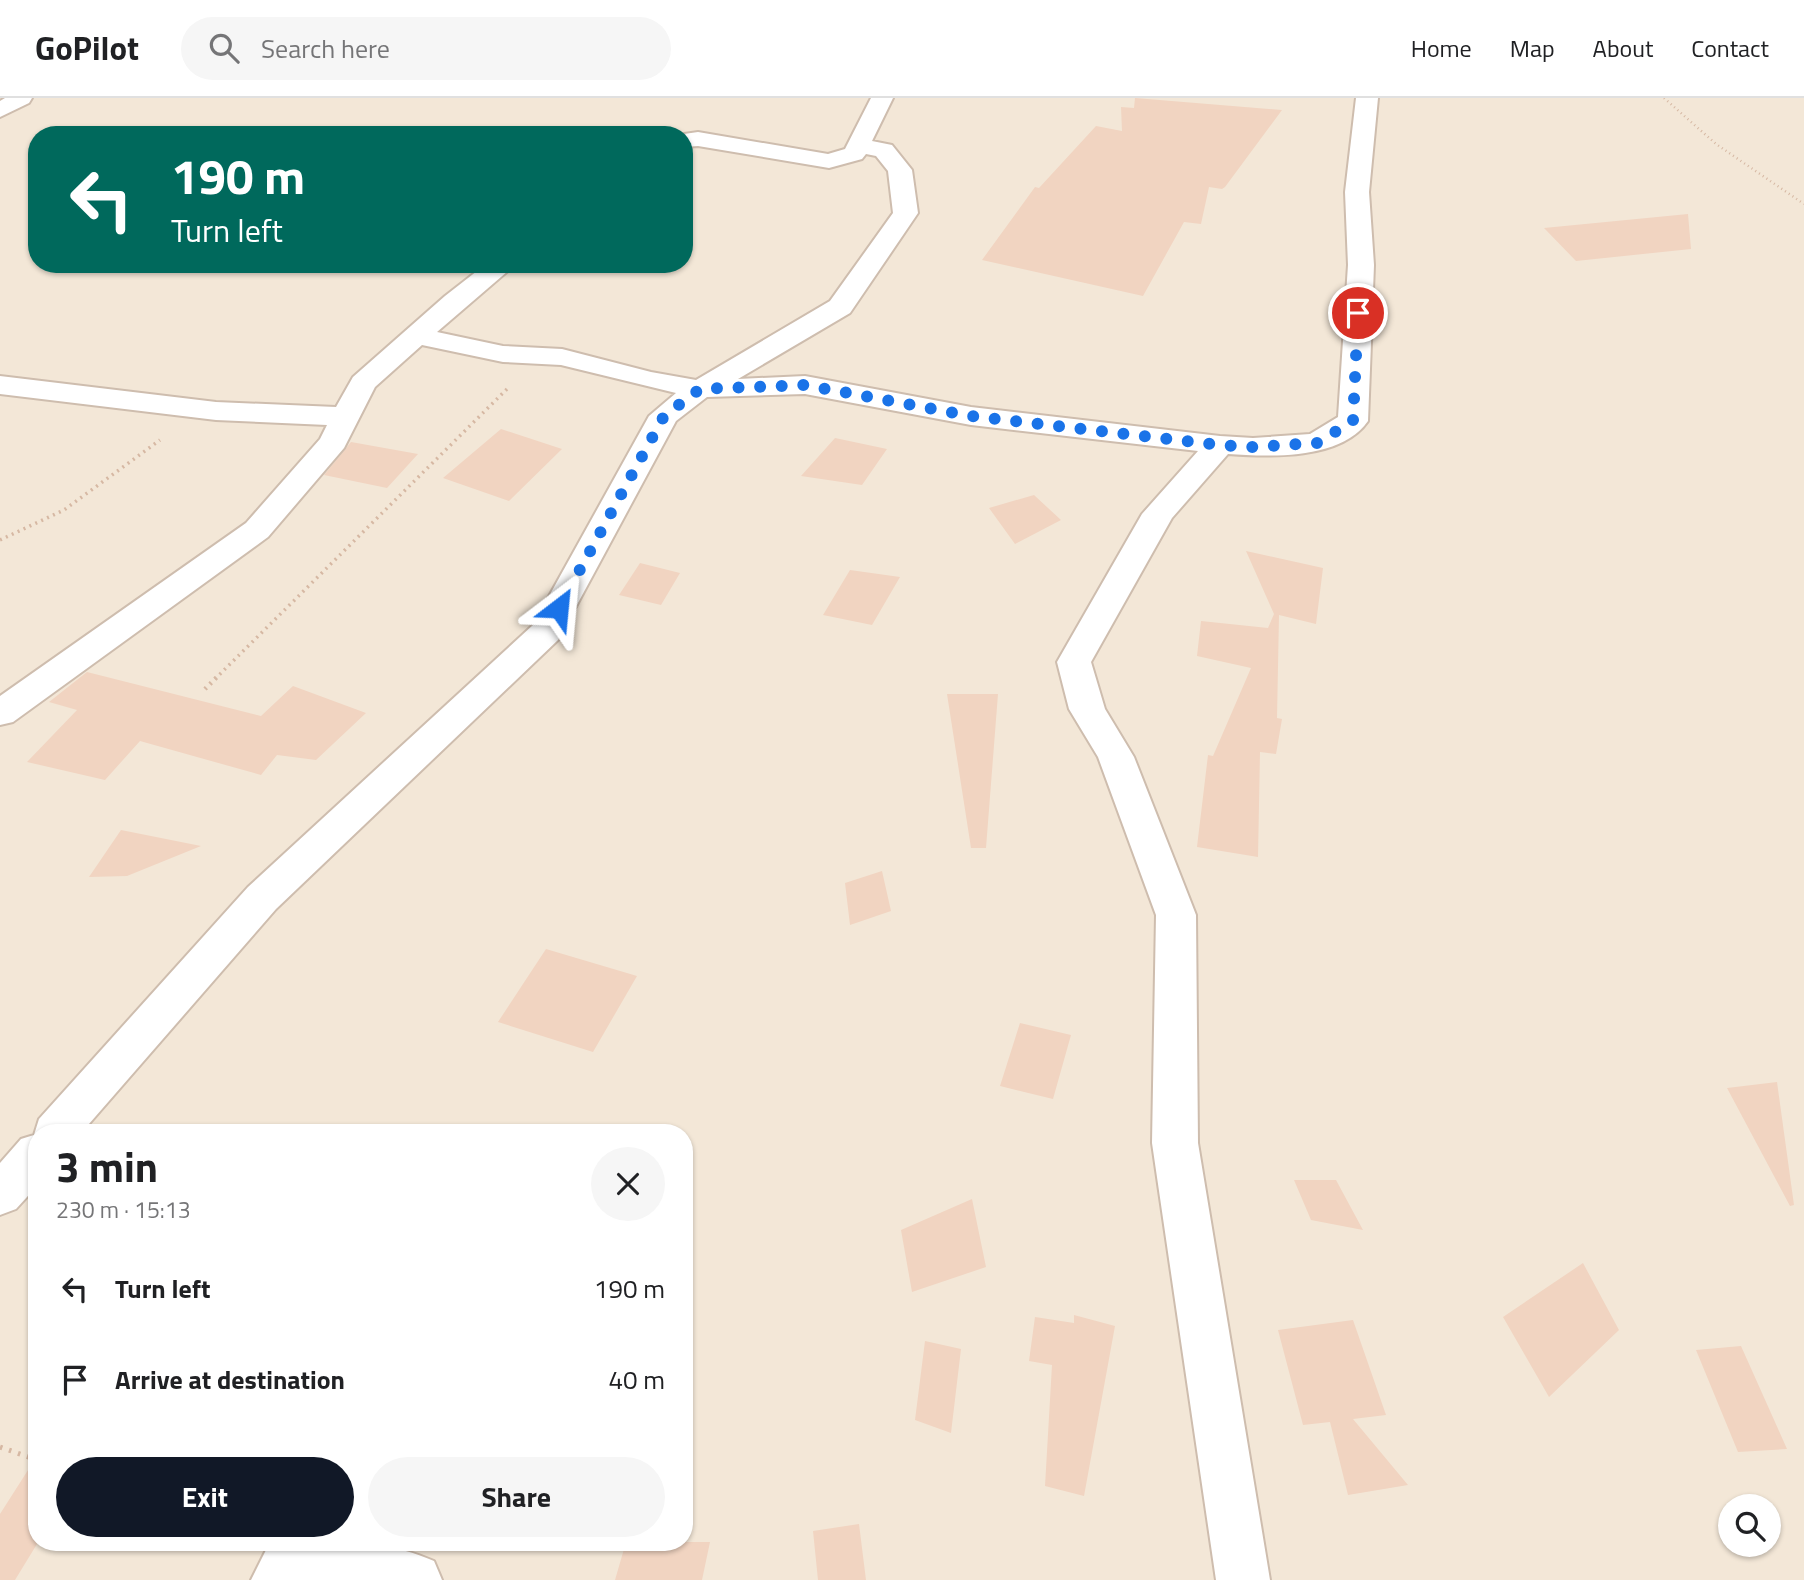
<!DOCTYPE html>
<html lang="en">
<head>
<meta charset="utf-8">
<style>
  body { margin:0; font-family:"Titillium Web",sans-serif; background:#f6f6f6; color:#202124; height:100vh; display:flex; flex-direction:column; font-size:26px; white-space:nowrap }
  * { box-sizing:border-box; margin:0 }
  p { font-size:23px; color:#757577 }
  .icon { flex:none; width:38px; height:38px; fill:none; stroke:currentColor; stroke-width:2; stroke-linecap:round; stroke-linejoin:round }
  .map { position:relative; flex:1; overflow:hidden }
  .panel { position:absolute; left:28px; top:1026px; width:665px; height:427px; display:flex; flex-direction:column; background:#fff; border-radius:28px; box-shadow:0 2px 5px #0004 }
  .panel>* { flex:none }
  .hud { position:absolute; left:28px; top:28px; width:665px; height:147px; border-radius:28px; box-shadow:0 2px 5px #0004; background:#00695c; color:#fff; overflow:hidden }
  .buttons { position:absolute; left:1718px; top:1396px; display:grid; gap:14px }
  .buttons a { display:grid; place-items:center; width:63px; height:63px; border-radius:50%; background:#fff; box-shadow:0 2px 5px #0004; font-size:35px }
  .pin { position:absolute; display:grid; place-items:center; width:60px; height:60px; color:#fff; margin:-30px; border:4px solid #fff; border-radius:50%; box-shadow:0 2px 7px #0007 }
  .me { position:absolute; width:77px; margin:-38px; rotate:29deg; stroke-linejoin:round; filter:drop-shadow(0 0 5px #0008) }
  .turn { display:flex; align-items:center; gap:24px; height:147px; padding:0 28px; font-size:32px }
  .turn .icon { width:91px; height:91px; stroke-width:2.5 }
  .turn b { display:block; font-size:49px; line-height:60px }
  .round { display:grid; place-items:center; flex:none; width:74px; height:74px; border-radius:37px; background:#f6f6f6 }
  .summary { display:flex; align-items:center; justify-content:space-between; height:119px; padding:0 28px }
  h1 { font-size:42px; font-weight:700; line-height:52px }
  .button { display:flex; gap:14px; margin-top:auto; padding:14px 28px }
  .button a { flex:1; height:80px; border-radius:42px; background:#111827; color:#fff; font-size:28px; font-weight:700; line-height:80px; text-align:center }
  .button a+a { background:#f6f6f6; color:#202124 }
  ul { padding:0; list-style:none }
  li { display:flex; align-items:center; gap:21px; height:91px; padding:0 28px }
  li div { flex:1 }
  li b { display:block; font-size:26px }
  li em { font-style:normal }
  header { display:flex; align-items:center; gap:42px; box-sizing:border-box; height:98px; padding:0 35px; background:#fff; border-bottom:2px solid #e0e0e0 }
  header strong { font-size:33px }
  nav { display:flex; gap:38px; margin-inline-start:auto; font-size:24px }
  .search { width:490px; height:63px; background:#f6f6f6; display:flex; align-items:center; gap:18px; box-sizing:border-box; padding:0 24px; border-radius:38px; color:#757577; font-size:26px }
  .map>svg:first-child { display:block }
</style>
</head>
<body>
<header>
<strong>GoPilot</strong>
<div class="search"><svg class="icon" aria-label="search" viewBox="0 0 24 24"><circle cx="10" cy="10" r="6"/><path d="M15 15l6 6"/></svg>Search here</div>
<nav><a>Home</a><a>Map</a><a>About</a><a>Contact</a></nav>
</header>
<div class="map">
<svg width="1804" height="1482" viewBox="0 0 1804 1482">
  <rect width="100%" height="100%" fill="#fcf4e8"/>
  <path fill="#f3e7d7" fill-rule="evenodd" d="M 0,0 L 1804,0 L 1804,1482 L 0,1482 ZM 37,37 L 684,37 L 684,166 L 37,166 ZM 37,1034 L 684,1034 L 684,1444 L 37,1444 ZM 1731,1409 L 1769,1409 L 1769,1447 L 1731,1447 Z"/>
  <path fill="#f1d4c1" d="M 1135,0 L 1282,12 L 1225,89 L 1222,91 L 1209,89 L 1201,126 L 1184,124 L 1143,198 L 982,162 L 1035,89 L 1039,90 L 1096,28 L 1122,33 L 1121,9 L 1134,10 Z
    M 1688,116 L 1691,151 L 1576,163 L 1544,130 Z
    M 501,331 L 562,351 L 509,403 L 443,380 Z
    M 835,340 L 887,351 L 862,387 L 801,378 Z
    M 351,344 L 418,356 L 387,390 L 324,377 Z
    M 1034,397 L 1061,422 L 1015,446 L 989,410 Z
    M 1246,453 L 1323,470 L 1316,526 L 1279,517 L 1277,620 L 1282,621 L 1276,656 L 1260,654 L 1258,759 L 1197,749 L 1208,657 L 1213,658 L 1251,570 L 1197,558 L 1201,523 L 1268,530 L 1274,516 Z
    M 640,465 L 680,475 L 661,507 L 619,497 Z
    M 850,472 L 900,479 L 872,527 L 823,517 Z
    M 87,574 L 261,618 L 293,588 L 366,615 L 316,662 L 277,657 L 261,677 L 140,643 L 105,682 L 27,664 L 77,612 L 49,604 Z
    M 947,596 L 998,596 L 986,750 L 971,750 Z
    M 121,732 L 201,748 L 127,778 L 89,779 Z
    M 882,773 L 891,813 L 850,827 L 845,785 Z
    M 546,851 L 637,878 L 593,954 L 498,924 Z
    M 1020,925 L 1071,937 L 1053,1001 L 1000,988 Z
    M 1777,984 L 1794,1107 L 1790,1108 L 1727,990 Z
    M 1294,1082 L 1336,1082 L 1363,1132 L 1311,1122 Z
    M 972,1101 L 986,1169 L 912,1194 L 901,1132 Z
    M 1583,1165 L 1619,1232 L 1549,1299 L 1503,1219 Z
    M 1074,1217 L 1115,1228 L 1084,1398 L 1045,1388 L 1052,1267 L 1029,1263 L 1035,1219 L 1074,1225 Z
    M 1353,1222 L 1386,1317 L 1353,1321 L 1408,1387 L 1348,1397 L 1330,1324 L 1303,1327 L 1278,1232 Z
    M 925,1243 L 961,1251 L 951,1335 L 915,1322 Z
    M 1741,1248 L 1787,1351 L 1738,1354 L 1696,1252 Z
    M 37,1358 L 37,1446 L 15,1482 L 0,1482 L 0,1416 Z
    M 859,1426 L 866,1482 L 818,1482 L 813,1433 Z
    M 626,1444 L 710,1444 L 702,1482 L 615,1482 Z"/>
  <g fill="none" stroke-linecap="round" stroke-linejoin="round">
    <defs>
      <path id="minor" d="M 5,0 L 32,0 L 29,5 L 0,19 L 0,3 Z
        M 871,0 L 893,0 L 872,43 L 892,47 L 912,72 L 918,115 L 850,215 L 738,281 L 805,278 L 971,309 L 1220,338 L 1253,340 L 1310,336 L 1338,319 L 1348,167 L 1345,94 L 1356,0 L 1378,0 L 1369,94 L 1374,167 L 1368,323 C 1341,362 1270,359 1228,356 L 1172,420 L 1091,564 L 1105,611 L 1134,659 L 1196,817 L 1198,1045 L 1270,1482 L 1216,1482 L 1152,1045 L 1156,817 L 1098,659 L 1069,611 L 1057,564 L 1142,416 L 1198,353 L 971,327 L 805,296 L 707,299 L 676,323 L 558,542 L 276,811 L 82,1034 L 37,1034 L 37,1088 L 16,1111 L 0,1117 L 0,1065 L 21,1041 L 34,1037 L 39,1021 L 248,789 L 533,527 L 649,318 L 676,295 L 561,267 L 503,264 L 422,247 L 375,289 L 344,350 L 268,439 L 13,624 L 0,627 L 0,598 L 246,425 L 320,341 L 327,327 L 216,322 L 0,296 L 0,278 L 216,304 L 336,309 L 353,279 L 445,198 L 486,166 L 516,166 L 437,234 L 503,248 L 562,251 L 651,274 L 696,282 L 830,203 L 893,115 L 888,73 L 876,58 L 866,56 L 862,61 L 829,70 L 698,48 L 684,49 L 684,37 L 677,37 L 698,34 L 828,56 L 845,51 Z
        M 270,1444 C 329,1444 378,1439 434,1463 L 442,1482 L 251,1482 Z"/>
    </defs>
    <use href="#minor" stroke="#cebdae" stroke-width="4"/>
    <path stroke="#d6b8a3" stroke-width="2.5" stroke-dasharray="1 3.5" stroke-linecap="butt" d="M 1664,0 L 1716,46 L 1804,106"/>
    <path stroke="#d6b8a3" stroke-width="3.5" stroke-dasharray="2 4.5" stroke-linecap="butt" d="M 0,442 L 64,412 L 160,342
      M 215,581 L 507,291"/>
    <path stroke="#d6b8a3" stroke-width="4.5" stroke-dasharray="2 5" stroke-linecap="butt" d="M 205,591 L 217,579"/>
    <path stroke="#d6b8a3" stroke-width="5" stroke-dasharray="2.5 7" stroke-linecap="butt" d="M 0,1349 L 37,1362"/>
    <use href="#minor" fill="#fff" fill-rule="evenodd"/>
  </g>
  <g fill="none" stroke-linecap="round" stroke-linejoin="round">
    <path stroke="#1a73e8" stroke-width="12" stroke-dasharray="0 21.6" d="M 559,510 L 664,318 L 700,291 L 805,287 L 971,318 L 1220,347 L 1253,349 L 1317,345 L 1353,323 L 1358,215"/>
  </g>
</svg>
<div class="buttons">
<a><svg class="icon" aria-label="search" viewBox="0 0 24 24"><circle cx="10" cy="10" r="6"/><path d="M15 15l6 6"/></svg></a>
</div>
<div class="pin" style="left:1358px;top:215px;background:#d93025"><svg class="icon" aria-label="arrive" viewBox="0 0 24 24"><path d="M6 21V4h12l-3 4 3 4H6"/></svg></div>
<svg class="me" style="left:559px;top:510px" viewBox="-20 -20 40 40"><path d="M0-17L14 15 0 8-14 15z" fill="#1a73e8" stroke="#fff" stroke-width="4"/></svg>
<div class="hud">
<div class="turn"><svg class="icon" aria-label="left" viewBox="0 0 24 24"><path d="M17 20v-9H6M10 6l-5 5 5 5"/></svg><div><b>190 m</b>Turn left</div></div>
</div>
<section class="panel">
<div class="summary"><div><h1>3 min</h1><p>230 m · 15:13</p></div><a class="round"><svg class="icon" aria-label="close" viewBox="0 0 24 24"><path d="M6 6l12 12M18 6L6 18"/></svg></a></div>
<ul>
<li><svg class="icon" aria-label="left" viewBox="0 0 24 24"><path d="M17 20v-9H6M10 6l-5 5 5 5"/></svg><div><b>Turn left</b></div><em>190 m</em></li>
<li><svg class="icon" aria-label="arrive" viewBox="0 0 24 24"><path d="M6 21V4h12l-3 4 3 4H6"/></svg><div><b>Arrive at destination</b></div><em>40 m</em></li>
</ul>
<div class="button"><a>Exit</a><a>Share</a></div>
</section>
</div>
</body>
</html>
